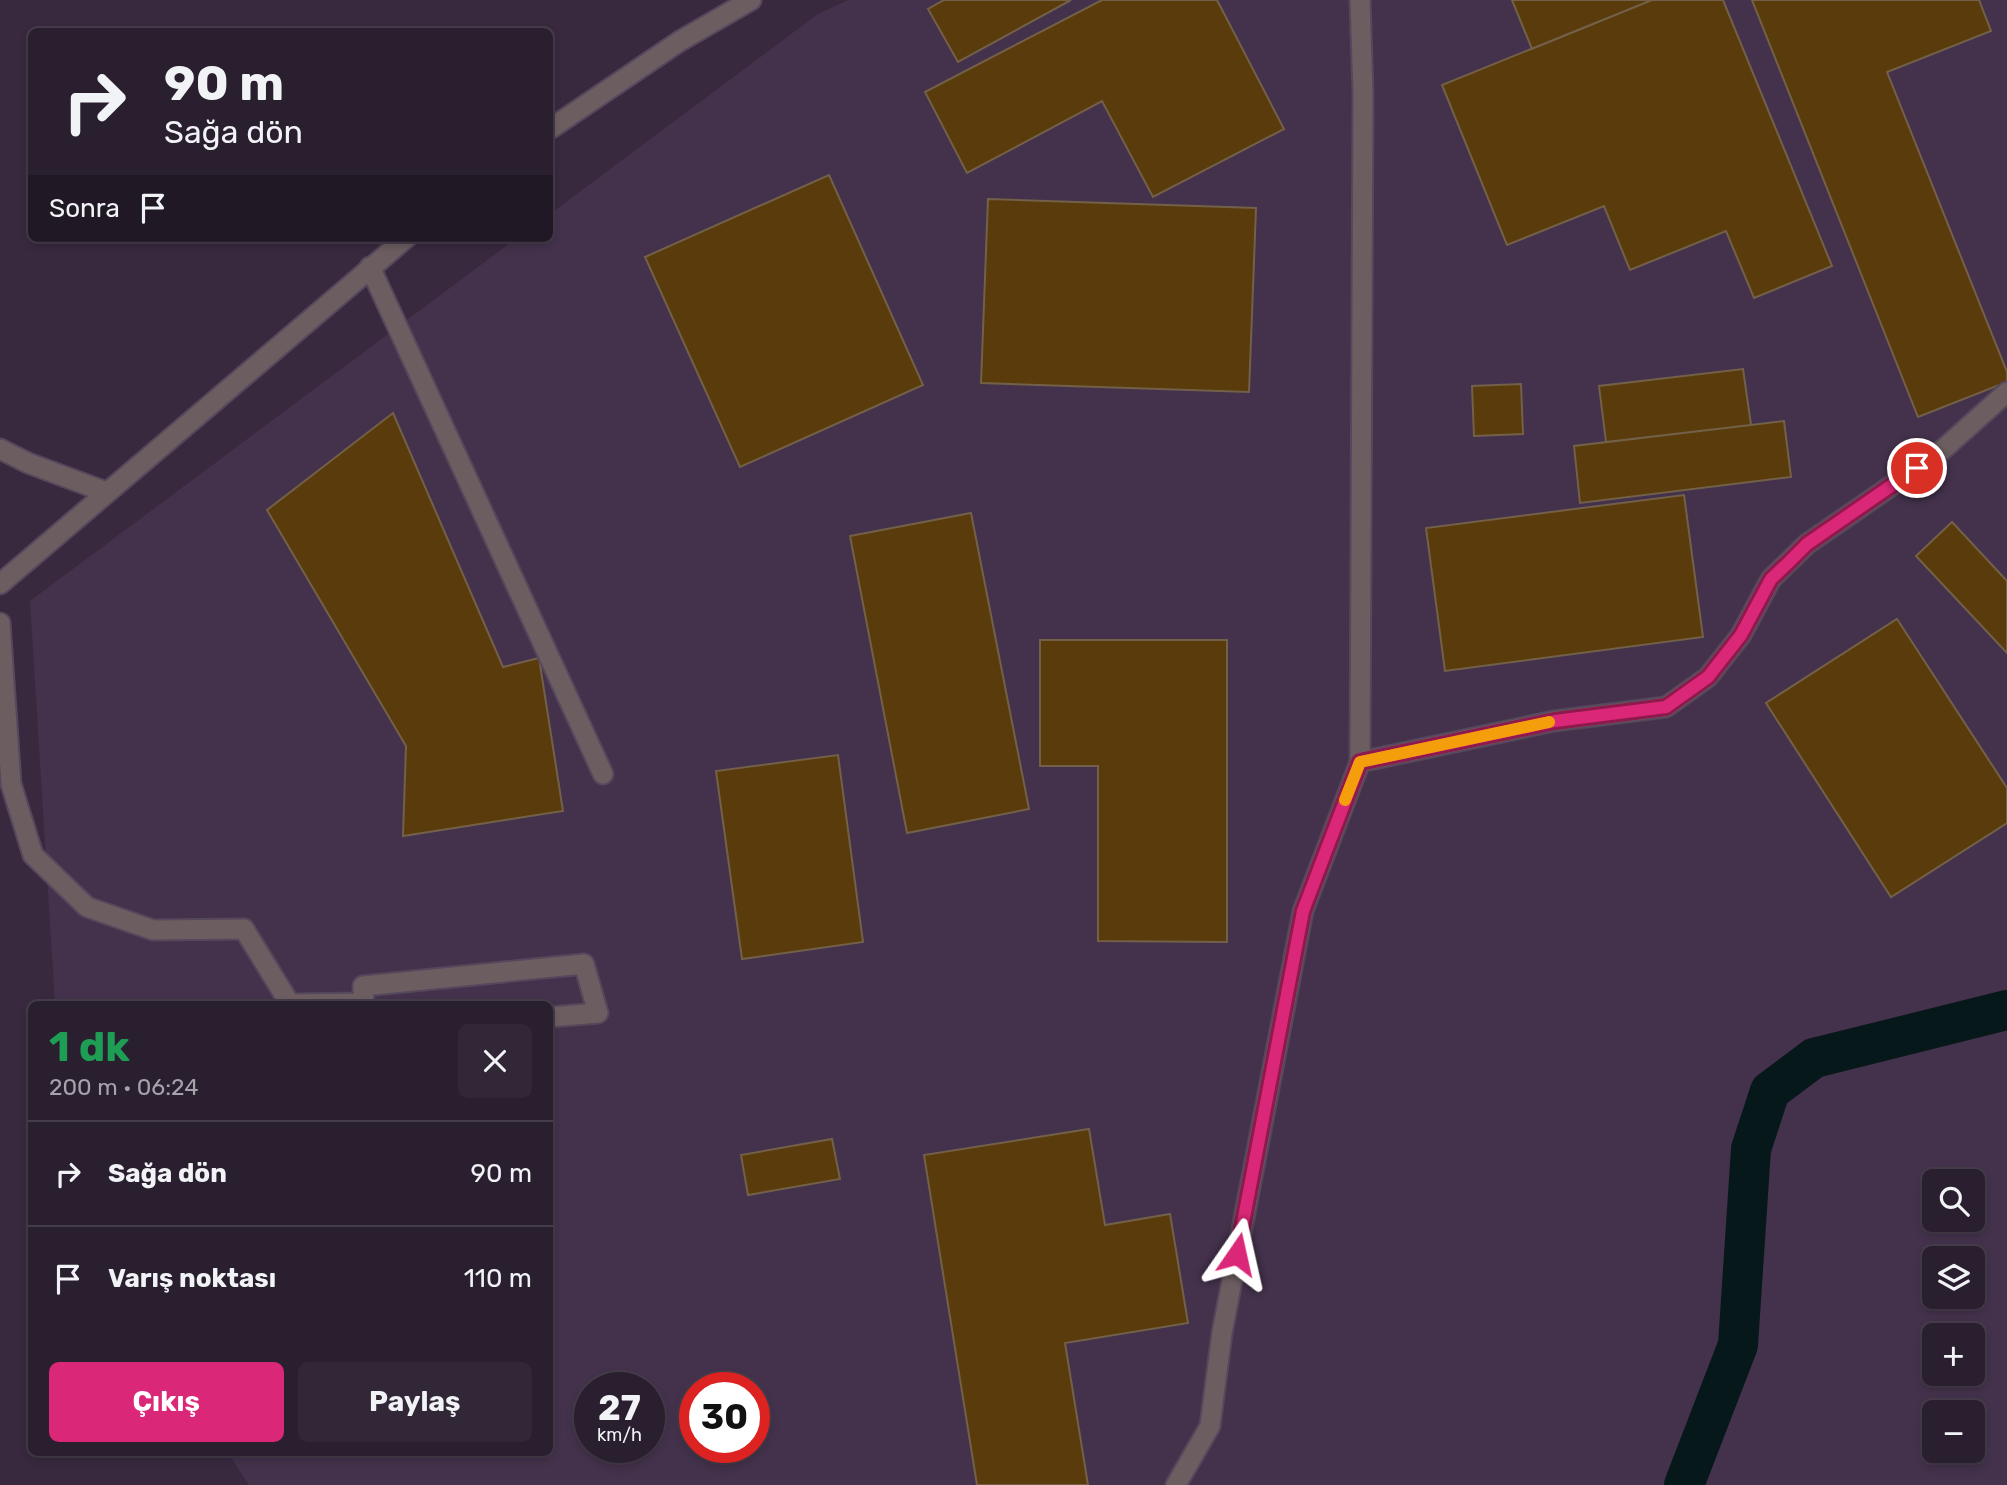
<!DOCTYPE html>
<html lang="tr">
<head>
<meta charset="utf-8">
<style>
  body { margin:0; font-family:Rubik,sans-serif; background:#322737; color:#f1f3f6; height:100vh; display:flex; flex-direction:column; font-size:26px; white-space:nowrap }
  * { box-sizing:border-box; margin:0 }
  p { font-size:23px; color:#a5a2aa }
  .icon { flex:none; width:38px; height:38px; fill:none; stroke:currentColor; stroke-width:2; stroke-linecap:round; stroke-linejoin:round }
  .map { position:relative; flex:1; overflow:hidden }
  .side { position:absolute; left:28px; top:1001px; width:525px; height:455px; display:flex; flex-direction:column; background:#2a1f2f; border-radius:10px; box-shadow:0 4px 10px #0003,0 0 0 2px #463d4b }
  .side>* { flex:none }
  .top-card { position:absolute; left:28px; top:28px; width:525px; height:214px; border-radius:10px; box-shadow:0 4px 10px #0003,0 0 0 2px #463d4b; background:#2a1f2f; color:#f1f3f6; overflow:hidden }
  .buttons { position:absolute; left:1922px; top:1169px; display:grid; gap:14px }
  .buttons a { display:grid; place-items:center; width:63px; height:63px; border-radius:10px; background:#2a1f2f; box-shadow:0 4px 10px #0003,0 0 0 2px #463d4b; font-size:35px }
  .speed { position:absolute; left:574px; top:1372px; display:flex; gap:14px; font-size:35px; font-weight:700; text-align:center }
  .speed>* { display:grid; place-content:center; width:91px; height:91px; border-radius:50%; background:#2a1f2f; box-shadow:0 4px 10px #0003,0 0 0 2px #463d4b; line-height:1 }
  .speed small { font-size:18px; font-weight:400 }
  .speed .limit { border:10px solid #d22; background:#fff; color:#111 }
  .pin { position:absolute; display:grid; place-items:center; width:60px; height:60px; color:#fff; margin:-30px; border:4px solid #fff; border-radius:50%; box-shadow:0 2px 7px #0007 }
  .me { position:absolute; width:77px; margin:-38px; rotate:11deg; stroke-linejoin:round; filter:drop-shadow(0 0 5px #0008) }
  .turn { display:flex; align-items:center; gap:24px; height:147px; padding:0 21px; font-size:32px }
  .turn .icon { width:91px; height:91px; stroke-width:2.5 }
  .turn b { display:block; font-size:49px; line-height:60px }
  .then { display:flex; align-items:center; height:66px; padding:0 21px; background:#0003; gap:14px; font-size:26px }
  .round { display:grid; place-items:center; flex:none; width:74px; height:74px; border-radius:10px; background:#322737 }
  .summary { display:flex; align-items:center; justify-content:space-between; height:119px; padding:0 21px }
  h1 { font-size:42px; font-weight:700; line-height:52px; color:#1e9e55 }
  .action { display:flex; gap:14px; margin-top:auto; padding:14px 21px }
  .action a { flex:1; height:80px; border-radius:10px; background:#db2777; color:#fff; font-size:28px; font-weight:700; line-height:80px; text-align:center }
  .action a+a { background:#322737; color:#f1f3f6 }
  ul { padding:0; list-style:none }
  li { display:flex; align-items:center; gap:21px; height:105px; padding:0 21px; border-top:2px solid #463d4b }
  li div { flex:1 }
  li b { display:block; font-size:26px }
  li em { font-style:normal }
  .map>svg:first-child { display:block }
</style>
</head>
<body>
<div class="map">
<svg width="2007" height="1485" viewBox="0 0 2007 1485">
  <rect width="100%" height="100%" fill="#38293f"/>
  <path fill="#44324c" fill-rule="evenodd" d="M 848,0 L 2007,0 L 2007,1485 L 249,1485 L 228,1453 L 550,1452 L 550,1004 L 55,1004 L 30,601 L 517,238 L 550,238 L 550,214 L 818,14 ZM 1934,1181 L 1972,1181 L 1972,1220 L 1934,1220 ZM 1934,1258 L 1972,1258 L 1972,1297 L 1934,1297 ZM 1934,1335 L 1972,1335 L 1972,1374 L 1934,1374 ZM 590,1388 L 649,1388 L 649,1447 L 590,1447 ZM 695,1388 L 754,1388 L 754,1447 L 695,1447 ZM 1934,1412 L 1972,1412 L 1972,1451 L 1934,1451 Z"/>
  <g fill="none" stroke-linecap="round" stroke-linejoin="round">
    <path stroke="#06181a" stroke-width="40" d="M 1684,1485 L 1738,1345 L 1751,1149 L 1770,1091 L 1814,1058 L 2007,1010"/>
  </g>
  <path fill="#5a3b0b" stroke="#736048" stroke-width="2" d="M 944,0 L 1071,0 L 958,62 L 928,9 Z
    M 1102,0 L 1217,0 L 1284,129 L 1153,197 L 1102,101 L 967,173 L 925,92 Z
    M 1512,0 L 1652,0 L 1532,49 Z
    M 1652,0 L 1723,0 L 1832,266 L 1754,298 L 1726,231 L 1630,270 L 1604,206 L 1507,245 L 1442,85 Z
    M 1752,0 L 1979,0 L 1991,31 L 1887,72 L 2007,372 L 2007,382 L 1918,417 Z
    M 829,175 L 923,385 L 740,467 L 645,257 Z
    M 988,199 L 1256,208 L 1249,392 L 981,383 Z
    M 1743,369 L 1751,425 L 1606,442 L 1599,386 Z
    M 1521,384 L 1523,434 L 1474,436 L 1472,386 Z
    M 393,413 L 503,667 L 539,658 L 563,811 L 403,836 L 406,746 L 267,510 Z
    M 1784,421 L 1791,477 L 1580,503 L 1574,446 Z
    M 1684,495 L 1703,637 L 1445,671 L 1426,528 Z
    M 971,513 L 1029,809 L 907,833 L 850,536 Z
    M 1952,522 L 2007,581 L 2007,653 L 1916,556 Z
    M 1897,619 L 2007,788 L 2007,823 L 1891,897 L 1766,703 Z
    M 1040,640 L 1227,640 L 1227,942 L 1098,941 L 1098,766 L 1040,766 Z
    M 838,755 L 863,942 L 742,959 L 716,771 Z
    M 1089,1129 L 1105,1225 L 1170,1214 L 1188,1323 L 1065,1343 L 1088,1485 L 977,1485 L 924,1155 Z
    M 832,1139 L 840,1179 L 748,1195 L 741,1155 Z"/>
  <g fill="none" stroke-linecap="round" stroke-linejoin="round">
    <defs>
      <path id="service" d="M 0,623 L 11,784 L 33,855 L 87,907 L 153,930 L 244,929 L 290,1004 L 364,1003
        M 1360,762 L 1554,721 L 1666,707 L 1708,677 L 1741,635 L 1771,579 L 1807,544 L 1939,453 L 2007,392
        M 364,1004 L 363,986 L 584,964 L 598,1013 L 550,1017"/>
      <path id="minor" d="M 370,267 L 603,774
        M 1176,1485 L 1210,1426 L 1222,1333 L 1303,911 L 1360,762 L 1363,93 L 1360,0"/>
      <path id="tertiary" d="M 550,129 L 680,41 L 751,0
        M 0,449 L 28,463 L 106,492
        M 0,584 L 406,238"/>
    </defs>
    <use href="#service" stroke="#55475c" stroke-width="23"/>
    <use href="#minor" stroke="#55475c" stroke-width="23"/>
    <use href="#tertiary" stroke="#55475c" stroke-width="23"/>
    <use href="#service" stroke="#6c5d60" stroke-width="19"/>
    <use href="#minor" stroke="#6c5d60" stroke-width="19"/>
    <use href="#tertiary" stroke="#6c5d60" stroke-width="19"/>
  </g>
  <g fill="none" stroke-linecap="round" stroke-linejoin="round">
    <defs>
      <path id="route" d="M 1237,1254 L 1303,911 L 1360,762 L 1555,721 L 1666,707 L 1708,677 L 1741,635 L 1771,579 L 1789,562 L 1807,544 L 1917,468"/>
    </defs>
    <use href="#route" stroke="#8e194d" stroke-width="18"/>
    <use href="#route" stroke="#db2777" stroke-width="12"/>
    <path stroke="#f59e0b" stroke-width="12" d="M 1345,800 L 1360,762 L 1549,722"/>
  </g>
</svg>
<div class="buttons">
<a><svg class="icon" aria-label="search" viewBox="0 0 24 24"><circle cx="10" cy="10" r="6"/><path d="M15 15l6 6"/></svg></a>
<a><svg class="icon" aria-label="layers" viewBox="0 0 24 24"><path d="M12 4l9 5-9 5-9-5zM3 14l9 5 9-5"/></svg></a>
<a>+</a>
<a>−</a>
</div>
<div class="speed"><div>27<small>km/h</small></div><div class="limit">30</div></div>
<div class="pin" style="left:1917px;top:468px;background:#d93025"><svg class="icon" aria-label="arrive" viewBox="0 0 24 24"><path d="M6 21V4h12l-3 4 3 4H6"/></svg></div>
<svg class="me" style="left:1237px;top:1254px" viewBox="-20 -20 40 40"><path d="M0-17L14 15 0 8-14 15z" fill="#db2777" stroke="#fff" stroke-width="4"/></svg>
<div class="top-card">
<div class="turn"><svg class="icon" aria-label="right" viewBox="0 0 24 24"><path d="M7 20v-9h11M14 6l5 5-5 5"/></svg><div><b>90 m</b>Sağa dön</div></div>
<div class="then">Sonra<svg class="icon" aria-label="arrive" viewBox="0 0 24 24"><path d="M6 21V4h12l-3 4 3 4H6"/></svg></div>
</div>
<section class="side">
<div class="summary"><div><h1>1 dk</h1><p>200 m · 06:24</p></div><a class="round"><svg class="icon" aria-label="close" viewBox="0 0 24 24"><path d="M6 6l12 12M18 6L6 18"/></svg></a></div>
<ul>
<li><svg class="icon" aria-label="right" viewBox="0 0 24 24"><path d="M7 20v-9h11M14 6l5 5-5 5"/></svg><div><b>Sağa dön</b></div><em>90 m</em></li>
<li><svg class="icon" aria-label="arrive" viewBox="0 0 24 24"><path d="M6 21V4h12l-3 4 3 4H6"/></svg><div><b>Varış noktası</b></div><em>110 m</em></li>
</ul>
<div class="action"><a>Çıkış</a><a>Paylaş</a></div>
</section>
</div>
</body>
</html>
